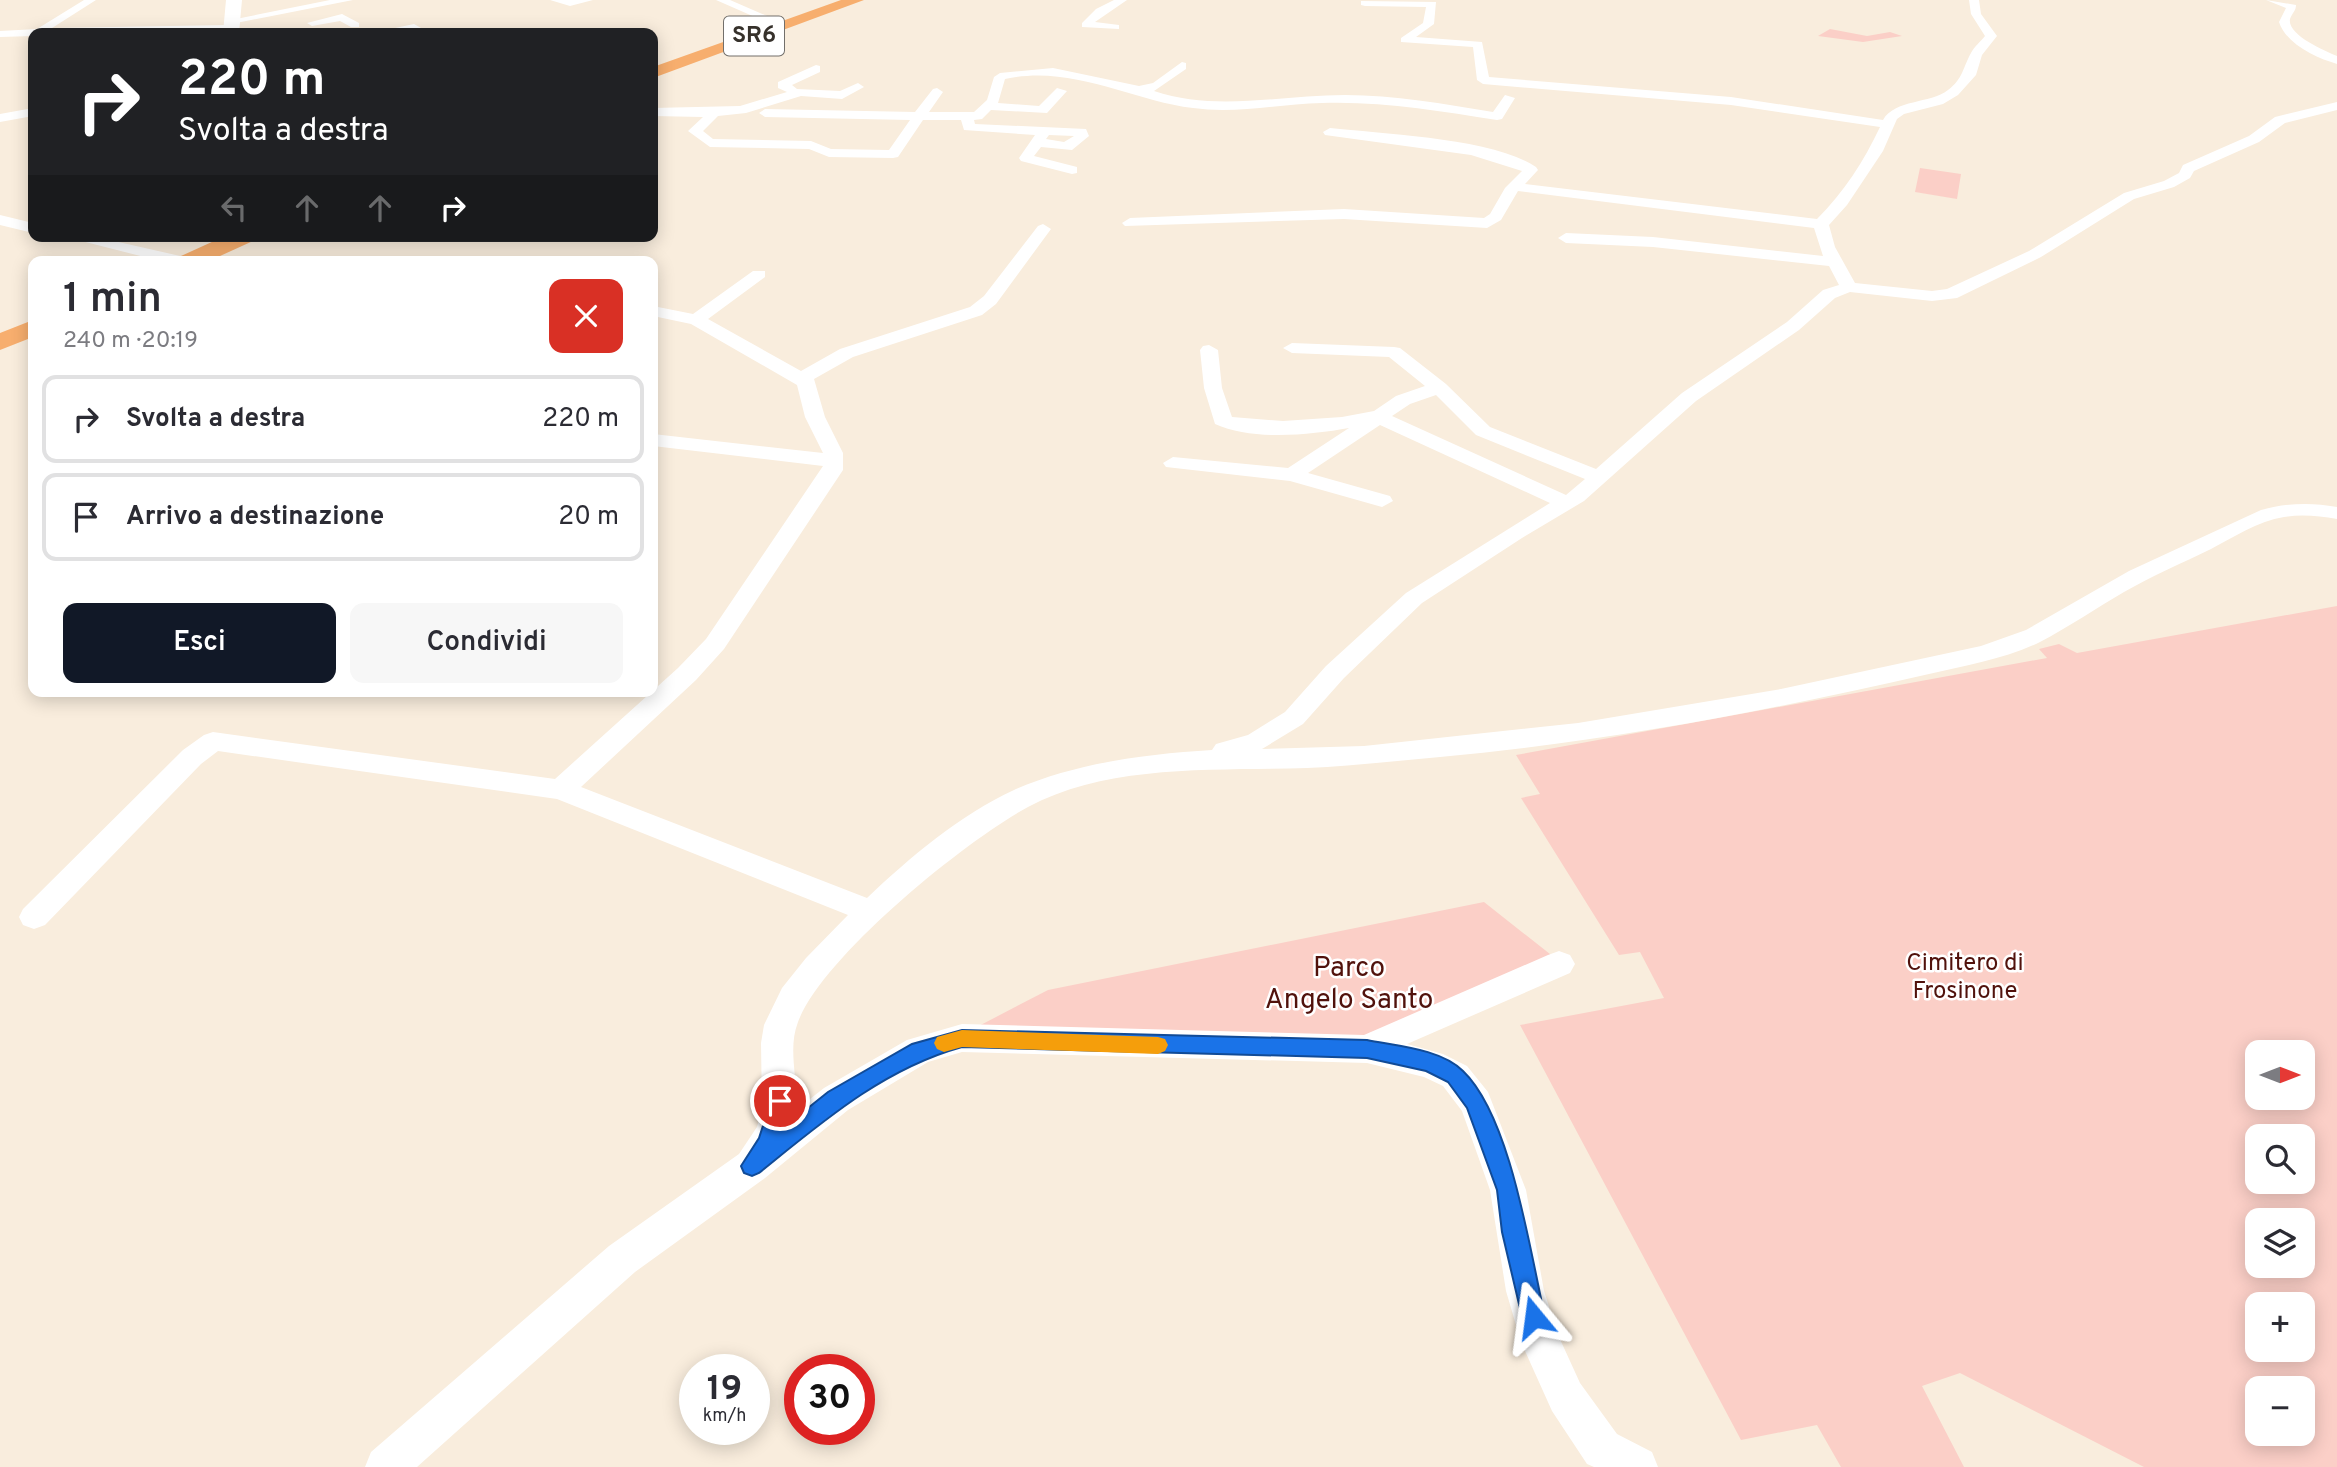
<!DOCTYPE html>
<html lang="it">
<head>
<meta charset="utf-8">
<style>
  body { margin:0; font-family:Overpass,sans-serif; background:#f7f7f7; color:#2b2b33; height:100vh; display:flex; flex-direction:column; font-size:26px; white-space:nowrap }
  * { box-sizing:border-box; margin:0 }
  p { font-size:23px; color:#7c7c81 }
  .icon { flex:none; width:38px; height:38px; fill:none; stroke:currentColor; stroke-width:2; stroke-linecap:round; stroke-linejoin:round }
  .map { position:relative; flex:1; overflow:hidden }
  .side { position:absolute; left:28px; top:256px; width:630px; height:441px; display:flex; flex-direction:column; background:#fff; border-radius:14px; box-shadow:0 4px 18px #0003 }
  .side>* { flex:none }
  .guide { position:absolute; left:28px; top:28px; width:630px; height:214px; border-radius:14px; box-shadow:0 4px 18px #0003; background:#202124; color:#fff; overflow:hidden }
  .needle { width:46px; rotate:90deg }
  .tools { position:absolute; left:2245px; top:1040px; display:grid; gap:14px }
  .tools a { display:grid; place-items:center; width:70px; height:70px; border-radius:14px; background:#fff; box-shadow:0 4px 18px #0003; font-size:35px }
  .speed { position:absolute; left:679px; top:1354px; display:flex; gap:14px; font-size:35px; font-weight:700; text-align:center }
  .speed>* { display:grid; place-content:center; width:91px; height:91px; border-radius:50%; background:#fff; box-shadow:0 4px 18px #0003; line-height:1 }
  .speed small { font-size:18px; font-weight:400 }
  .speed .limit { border:10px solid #d22; background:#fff; color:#111 }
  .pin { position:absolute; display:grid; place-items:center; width:60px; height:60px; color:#fff; margin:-30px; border:4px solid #fff; border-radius:50%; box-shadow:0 2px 7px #0007 }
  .me { position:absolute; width:77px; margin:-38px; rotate:344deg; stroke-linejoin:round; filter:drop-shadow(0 0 5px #0008) }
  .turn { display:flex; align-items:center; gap:24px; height:147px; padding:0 35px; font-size:32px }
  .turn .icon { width:91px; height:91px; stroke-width:2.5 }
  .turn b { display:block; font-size:49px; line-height:60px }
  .lanes { display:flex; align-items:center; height:66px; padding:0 35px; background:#0003; justify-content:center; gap:35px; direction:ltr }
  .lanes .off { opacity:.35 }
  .round { display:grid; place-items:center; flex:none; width:74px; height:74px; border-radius:14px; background:#f7f7f7 }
  .head { display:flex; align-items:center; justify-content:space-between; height:119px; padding:0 35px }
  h1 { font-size:42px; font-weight:600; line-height:52px }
  .primary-button { display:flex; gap:14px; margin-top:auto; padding:14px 35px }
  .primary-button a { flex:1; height:80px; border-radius:14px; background:#111827; color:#fff; font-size:28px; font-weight:600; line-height:80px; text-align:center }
  .primary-button a+a { background:#f7f7f7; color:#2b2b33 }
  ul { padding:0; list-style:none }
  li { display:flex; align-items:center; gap:21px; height:88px; margin:0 14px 10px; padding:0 21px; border:4px solid #e1e1e2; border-radius:14px }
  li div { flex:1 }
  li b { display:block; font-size:26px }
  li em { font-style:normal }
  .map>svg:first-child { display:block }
</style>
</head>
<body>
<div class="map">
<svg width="2337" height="1467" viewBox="0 0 2337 1467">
  <rect width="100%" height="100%" fill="#f9eddd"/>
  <path fill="#fbcfc7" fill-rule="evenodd" d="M 1830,29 L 1867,36 L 1890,32 L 1902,36 L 1863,42 L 1818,36 Z
    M 1920,168 L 1961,174 L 1957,199 L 1915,192 Z
    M 2337,606 L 2337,1467 L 2144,1467 L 1960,1373 L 1922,1386 L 1964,1467 L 1841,1467 L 1817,1425 L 1741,1440 L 1520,1025 L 1664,998 L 1640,952 L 1619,955 L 1521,798 L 1540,794 L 1516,755 L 2047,658 L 2039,649 L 2059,644 L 2077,653 ZM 2258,1052 L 2303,1052 L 2303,1097 L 2258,1097 ZM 2258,1136 L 2303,1136 L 2303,1181 L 2258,1181 ZM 2258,1220 L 2303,1220 L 2303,1265 L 2258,1265 ZM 2258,1304 L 2303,1304 L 2303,1349 L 2258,1349 ZM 2258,1388 L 2303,1388 L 2303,1433 L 2258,1433 Z
    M 1484,902 L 1555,958 L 1361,1041 L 971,1030 L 1048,990 Z"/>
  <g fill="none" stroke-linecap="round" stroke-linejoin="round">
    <path fill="#fff" fill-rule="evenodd" d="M 84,0 L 96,0 L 52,28 L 230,25 L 236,28 L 230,31 L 33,33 L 33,36 L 0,37 L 0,31 L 37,29 Z
      M 330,0 L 353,0 L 231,24 L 226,21 Z
      M 550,0 L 593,0 L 570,6 Z
      M 716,0 L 730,0 L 790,26 L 780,28 Z
      M 1114,0 L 1127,0 L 1095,22 L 1119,25 L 1119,29 L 1082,27 L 1082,23 L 1096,9 Z
      M 1969,0 L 1979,0 L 1981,14 L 1997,36 L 1982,55 L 1976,75 L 1958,95 L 1943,104 L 1904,114 L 1897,119 L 1883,151 L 1847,205 L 1829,225 L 1835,247 L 1855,283 L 1932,291 L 1947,289 L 2029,251 L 2124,193 L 2164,181 L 2179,173 L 2183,165 L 2249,136 L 2275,117 L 2337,102 L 2337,110 L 2285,123 L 2259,142 L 2194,171 L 2190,178 L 2174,187 L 2134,199 L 2041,257 L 1957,298 L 1932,301 L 1850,292 L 1835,298 L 1799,330 L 1696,401 L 1584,501 L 1522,538 L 1422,603 L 1344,678 L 1303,724 L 1262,749 L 1364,746 L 1578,723 L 1781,689 L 1981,646 L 2026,630 L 2129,571 L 2261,510 C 2288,503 2310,502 2337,507 L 2337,519 C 2319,516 2302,514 2284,517 C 2258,521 2234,537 2211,549 C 2182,563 2152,576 2124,592 C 2096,608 2069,627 2040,642 C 2005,659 1967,665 1929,674 C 1768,711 1605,742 1440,757 C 1396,761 1352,766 1307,768 C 1218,771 1110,763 1028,807 C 966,840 822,957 798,1022 C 787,1050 799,1082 796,1110 L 824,1088 L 907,1040 L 962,1024 L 1364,1035 L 1548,955 L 1559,951 L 1570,955 L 1575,964 L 1570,973 L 1407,1044 L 1443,1054 L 1467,1066 L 1488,1092 L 1526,1190 L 1544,1291 L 1559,1337 L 1580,1383 L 1617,1434 L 1652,1452 L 1658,1467 L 1594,1467 L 1587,1464 L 1552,1411 L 1521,1342 L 1506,1291 L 1490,1190 L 1462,1111 L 1443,1086 L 1424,1077 L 1367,1063 L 962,1052 L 928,1062 L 848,1110 L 765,1178 L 635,1272 L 417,1467 L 365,1467 L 371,1452 L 609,1246 L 739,1154 L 757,1127 L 762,1109 L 761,1043 L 764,1025 L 782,988 L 806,958 L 848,915 L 557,799 L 218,751 L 201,764 L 45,925 L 34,929 L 23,925 L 19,917 L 23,909 L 183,750 L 204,735 L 213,732 L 555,779 L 678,668 L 706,639 L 823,466 L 653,446 L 653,434 L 823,453 L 805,417 L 797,385 L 691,324 L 653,316 L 653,306 L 693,314 L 753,271 L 765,271 L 765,277 L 708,319 L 801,371 L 840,349 L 970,307 L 984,296 L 1038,226 L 1043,224 L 1051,229 L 996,304 L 982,315 L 853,357 L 814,379 L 825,417 L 843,453 L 843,470 L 724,649 L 696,680 L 581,787 L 867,898 C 909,858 961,814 1014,790 C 1075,763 1146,754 1212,750 L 1216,744 L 1248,735 L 1285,712 L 1326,666 L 1406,593 L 1550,503 L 1380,425 L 1308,473 L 1390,496 L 1393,501 L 1382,507 L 1290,481 L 1166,467 L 1163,463 L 1173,457 L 1288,468 L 1349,428 C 1310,435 1252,441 1215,424 L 1204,388 L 1200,350 L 1203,346 L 1209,345 L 1218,350 L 1222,388 L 1232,417 L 1283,421 L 1342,417 L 1374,411 L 1396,396 L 1425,386 L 1389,357 L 1292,353 L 1283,348 L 1292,343 L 1394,347 L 1400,348 L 1446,384 L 1490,427 L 1596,469 L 1682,393 L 1787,322 L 1823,290 L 1839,285 L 1829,266 L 1653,247 L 1566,243 L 1558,238 L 1566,233 L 1653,237 L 1823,256 L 1814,228 L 1518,191 L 1501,220 L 1487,228 L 1344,219 L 1125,226 L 1122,223 L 1130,218 L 1344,209 L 1484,218 L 1490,214 L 1505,188 L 1522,171 L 1471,155 L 1325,135 L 1323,132 L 1330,128 C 1384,134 1493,138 1536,167 L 1538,170 L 1525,184 L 1817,219 C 1844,192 1864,161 1880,127 L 1731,105 L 1483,84 L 1477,80 L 1473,47 L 1401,42 L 1401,38 L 1423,23 L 1426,7 L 1365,6 L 1361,5 L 1361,1 L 1436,2 L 1434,24 L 1416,37 L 1482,42 L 1489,77 L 1731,97 L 1883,120 C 1895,99 1930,104 1948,90 C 1963,79 1963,67 1971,53 C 1974,47 1981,41 1985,36 L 1971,14 ZM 1436,395 L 1476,435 L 1585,479 L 1566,495 L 1392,416 L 1410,404 Z
      M 2266,0 L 2296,5 C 2296,11 2292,13 2290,19 C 2287,35 2325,51 2337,56 L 2337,64 C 2316,58 2286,44 2279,22 L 2286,8 Z
      M 342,14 L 359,23 L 359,27 L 351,27 L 340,21 L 312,26 L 307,23 Z
      M 414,24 L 430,33 L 379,33 L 381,31 Z
      M 1182,62 L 1186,63 L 1186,69 L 1154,91 C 1216,112 1280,95 1345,95 C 1394,95 1444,104 1493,112 L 1505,95 L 1515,98 L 1502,119 L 1497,120 C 1439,111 1381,101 1322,103 C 1279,104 1236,114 1193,108 C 1130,100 1071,64 1005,79 L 998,103 L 1039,106 L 1057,88 L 1067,91 L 1047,113 L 991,110 L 982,119 L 974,120 L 975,124 L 1086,129 L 1089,136 L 1072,150 L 1041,147 L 1034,156 L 1077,167 L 1077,173 L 1072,174 L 1021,161 L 1019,158 L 1035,135 L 964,130 L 961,120 L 923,120 L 898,157 L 893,158 L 829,157 L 809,149 L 710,147 L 688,131 L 703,117 L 653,116 L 653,108 L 740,106 L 787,92 L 778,88 L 778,82 L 816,65 L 820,66 L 820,72 L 792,85 L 797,89 L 840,91 L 858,83 L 864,87 L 842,99 L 801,96 L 746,113 L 718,116 L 703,131 L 713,139 L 811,141 L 831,149 L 889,150 L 910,120 L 765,117 L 759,113 L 765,109 L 915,112 L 933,89 L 937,88 L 943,92 L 929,112 L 974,112 L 987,100 L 994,77 L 1000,73 L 1053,68 L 1139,86 L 1153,83 ZM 1049,135 L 1074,136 L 1064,142 L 1046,139 Z
      M 33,108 L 33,116 L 0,122 L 0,114 Z
      M 0,215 L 33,223 L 33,233 L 0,225 Z
      M 62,236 L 92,236 L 189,258 L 191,261 L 160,261 Z"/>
    <path fill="#fff" fill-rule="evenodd" d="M 226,0 L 242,0 L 239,33 L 223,33 Z"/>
    <path fill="#f7ae6e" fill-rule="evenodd" d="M 841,0 L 864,0 L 653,78 L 653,67 Z
      M 225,236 L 256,236 L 253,241 L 209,261 L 177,261 L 181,256 Z
      M 33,320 L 33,337 L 0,350 L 0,333 Z"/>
  </g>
  <path fill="#1a73e8" stroke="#114b97" stroke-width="2" d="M 962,1030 L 1367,1040 C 1397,1046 1441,1049 1463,1071 C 1511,1117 1530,1252 1545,1317 L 1542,1325 L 1534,1329 L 1525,1325 L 1522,1317 L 1502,1232 L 1497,1190 L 1467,1108 L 1448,1082 L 1426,1071 L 1367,1058 L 962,1047 C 883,1069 822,1122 759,1173 L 752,1176 L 744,1173 L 741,1166 L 759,1138 L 773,1095 L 780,1092 L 787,1095 L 791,1101 L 783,1128 L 828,1092 L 912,1044 Z"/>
  <path fill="#f59e0b" d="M 962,1030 L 1158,1037 L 1165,1039 L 1168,1045 L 1165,1051 L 1158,1054 L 962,1047 L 944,1052 L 937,1049 L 934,1043 L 937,1037 Z"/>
  <g text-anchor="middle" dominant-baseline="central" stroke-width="5" stroke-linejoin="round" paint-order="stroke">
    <rect fill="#fff" stroke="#726f6b" stroke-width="2" x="724" y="16.5" width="60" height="39" rx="5"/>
    <g font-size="23" font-weight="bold" fill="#36312b">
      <text x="754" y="36">SR6</text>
    </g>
    <g font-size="24" fill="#51120c" stroke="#fff">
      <text x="1965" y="964">Cimitero di<tspan x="1965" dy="28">Frosinone</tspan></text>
    </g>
    <g font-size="28" fill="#51120c" stroke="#fff">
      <text x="1349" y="969">Parco<tspan x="1349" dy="32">Angelo Santo</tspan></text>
    </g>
  </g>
</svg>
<div class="tools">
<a><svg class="needle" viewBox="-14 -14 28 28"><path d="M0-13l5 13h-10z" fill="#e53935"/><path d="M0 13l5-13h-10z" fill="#7c7c81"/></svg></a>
<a><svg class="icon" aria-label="search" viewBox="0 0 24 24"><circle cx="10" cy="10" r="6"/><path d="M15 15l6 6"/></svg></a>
<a><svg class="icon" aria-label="layers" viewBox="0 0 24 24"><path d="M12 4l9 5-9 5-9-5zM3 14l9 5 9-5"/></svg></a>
<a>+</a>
<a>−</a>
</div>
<div class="speed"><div>19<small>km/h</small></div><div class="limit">30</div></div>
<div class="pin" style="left:780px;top:1101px;background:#d93025"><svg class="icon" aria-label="arrive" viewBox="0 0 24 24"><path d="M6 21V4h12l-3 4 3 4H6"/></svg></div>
<svg class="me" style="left:1534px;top:1317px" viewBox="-20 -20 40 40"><path d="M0-17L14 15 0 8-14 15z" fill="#1a73e8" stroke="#fff" stroke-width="4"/></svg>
<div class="guide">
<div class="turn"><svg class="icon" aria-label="right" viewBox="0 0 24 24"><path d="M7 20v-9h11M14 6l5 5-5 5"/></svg><div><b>220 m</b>Svolta a destra</div></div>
<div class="lanes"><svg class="icon off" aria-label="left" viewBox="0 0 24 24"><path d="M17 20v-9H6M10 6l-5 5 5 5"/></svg><svg class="icon off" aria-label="ahead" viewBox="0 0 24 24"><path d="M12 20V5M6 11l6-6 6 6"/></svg><svg class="icon off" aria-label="ahead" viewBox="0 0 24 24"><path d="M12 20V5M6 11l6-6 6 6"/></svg><svg class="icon" aria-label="right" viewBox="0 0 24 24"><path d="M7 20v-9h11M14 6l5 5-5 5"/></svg></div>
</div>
<section class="side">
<div class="head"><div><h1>1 min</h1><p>240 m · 20:19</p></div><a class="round" style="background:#d93025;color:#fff"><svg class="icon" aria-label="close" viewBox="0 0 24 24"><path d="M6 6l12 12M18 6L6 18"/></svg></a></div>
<ul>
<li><svg class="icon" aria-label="right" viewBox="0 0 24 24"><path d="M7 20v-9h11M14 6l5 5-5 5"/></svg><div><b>Svolta a destra</b></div><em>220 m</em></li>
<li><svg class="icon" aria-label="arrive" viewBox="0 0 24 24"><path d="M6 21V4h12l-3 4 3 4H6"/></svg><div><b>Arrivo a destinazione</b></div><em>20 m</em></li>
</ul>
<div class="primary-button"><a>Esci</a><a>Condividi</a></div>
</section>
</div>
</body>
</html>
